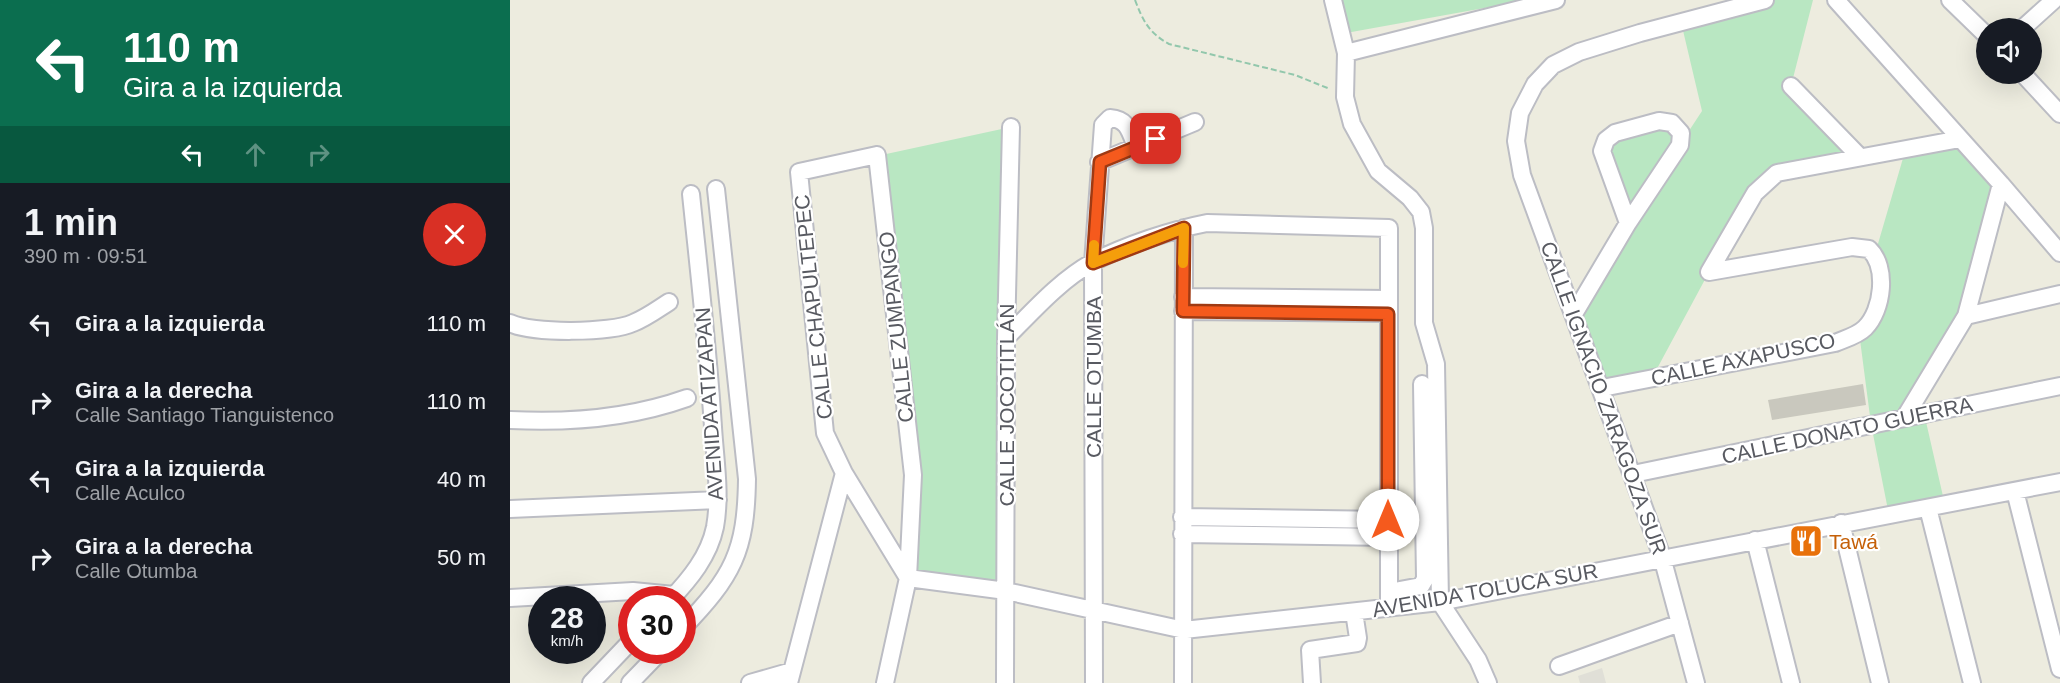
<!DOCTYPE html>
<html lang="es">
<head>
<meta charset="utf-8">
<style>
  body { margin:0; font-family:Helvetica,sans-serif; background:#242831; color:#f1f3f6; height:100vh; display:flex; flex-direction:column; font-size:22px; white-space:nowrap }
  * { box-sizing:border-box; margin:0 }
  p { font-size:20px; color:#9ea1a6 }
  .icon { flex:none; width:33px; height:33px; fill:none; stroke:currentColor; stroke-width:2; stroke-linecap:round; stroke-linejoin:round }
  .map { position:relative; flex:1; overflow:hidden }
  .side { display:flex; flex-direction:column; background:#171b24; width:510px }
  .side>* { flex:none }
  .guide { background:#0b6e4f; color:#fff; overflow:hidden }
  .buttons { position:absolute; left:1466px; top:18px; display:grid; gap:12px }
  .buttons a { display:grid; place-items:center; width:66px; height:66px; border-radius:50%; background:#171b24; box-shadow:0 6px 24px #0002; font-size:30px }
  .speed { position:absolute; left:18px; top:586px; display:flex; gap:12px; font-size:30px; font-weight:700; text-align:center }
  .speed>* { display:grid; place-content:center; width:78px; height:78px; border-radius:50%; background:#171b24; box-shadow:0 6px 24px #0002; line-height:1 }
  .speed small { font-size:15px; font-weight:400 }
  .speed .limit { border:9px solid #d22; background:#fff; color:#111 }
  .pin { position:absolute; display:grid; place-items:center; width:51px; height:51px; color:#fff; margin:-26px; border-radius:12px; box-shadow:0 3px 9px #0006 }
  .me { position:absolute; width:66px; margin:-33px; rotate:0deg; stroke-linejoin:round; filter:drop-shadow(0 0 4px #0008) }
  .turn { display:flex; align-items:center; gap:21px; height:126px; padding:0 24px; font-size:27px }
  .turn .icon { width:78px; height:78px; stroke-width:2.5 }
  .turn b { display:block; font-size:42px; line-height:51px }
  .lanes { display:flex; align-items:center; height:57px; padding:0 24px; background:#0003; justify-content:center; gap:30px; direction:ltr }
  .lanes .off { opacity:.35 }
  .round { display:grid; place-items:center; flex:none; width:63px; height:63px; border-radius:32px; background:#242831 }
  .head { display:flex; align-items:center; justify-content:space-between; height:102px; padding:0 24px }
  h1 { font-size:36px; font-weight:700; line-height:45px }
  ul { padding:0; list-style:none }
  li { display:flex; align-items:center; gap:18px; height:78px; padding:0 24px }
  li div { flex:1 }
  li b { display:block; font-size:22px }
  li em { font-style:normal }
  main { display:flex; flex:1; min-height:0 }
  .map>svg:first-child { display:block }
</style>
</head>
<body>
<main>
<section class="side">
<div class="guide">
<div class="turn"><svg class="icon" aria-label="left" viewBox="0 0 24 24"><path d="M17 20v-9H6M10 6l-5 5 5 5"/></svg><div><b>110 m</b>Gira a la izquierda</div></div>
<div class="lanes"><svg class="icon" aria-label="left" viewBox="0 0 24 24"><path d="M17 20v-9H6M10 6l-5 5 5 5"/></svg><svg class="icon off" aria-label="ahead" viewBox="0 0 24 24"><path d="M12 20V5M6 11l6-6 6 6"/></svg><svg class="icon off" aria-label="right" viewBox="0 0 24 24"><path d="M7 20v-9h11M14 6l5 5-5 5"/></svg></div>
</div>
<div class="head"><div><h1>1 min</h1><p>390 m · 09:51</p></div><a class="round" style="background:#d93025;color:#fff"><svg class="icon" aria-label="close" viewBox="0 0 24 24"><path d="M6 6l12 12M18 6L6 18"/></svg></a></div>
<ul>
<li><svg class="icon" aria-label="left" viewBox="0 0 24 24"><path d="M17 20v-9H6M10 6l-5 5 5 5"/></svg><div><b>Gira a la izquierda</b></div><em>110 m</em></li>
<li><svg class="icon" aria-label="right" viewBox="0 0 24 24"><path d="M7 20v-9h11M14 6l5 5-5 5"/></svg><div><b>Gira a la derecha</b><p>Calle Santiago Tianguistenco</p></div><em>110 m</em></li>
<li><svg class="icon" aria-label="left" viewBox="0 0 24 24"><path d="M17 20v-9H6M10 6l-5 5 5 5"/></svg><div><b>Gira a la izquierda</b><p>Calle Aculco</p></div><em>40 m</em></li>
<li><svg class="icon" aria-label="right" viewBox="0 0 24 24"><path d="M7 20v-9h11M14 6l5 5-5 5"/></svg><div><b>Gira a la derecha</b><p>Calle Otumba</p></div><em>50 m</em></li>
</ul>
</section>
<div class="map">
<svg width="1550" height="683" viewBox="0 0 1550 683">
  <rect width="100%" height="100%" fill="#edecdf"/>
  <path fill="#e0dfd7" d="M 1092,668 L 1096,683 L 1070,683 L 1068,676 Z"/>
  <path fill="#b9e7c2" d="M 827,0 L 1019,0 L 836,33 Z
    M 1248,0 L 1303,0 L 1281,86 L 1349,156 L 1267,173 L 1199,272 L 1142,378 L 1092,388 L 1064,314 L 1118,223 L 1096,140 L 1149,121 L 1171,143 L 1192,111 L 1171,22 Z
    M 501,127 L 496,591 L 398,578 L 403,475 L 367,156 Z
    M 1450,139 L 1491,184 L 1456,316 L 1396,416 L 1414,413 L 1435,505 L 1379,515 L 1361,424 L 1349,332 L 1362,317 L 1365,254 L 1396,148 Z"/>
  <path fill="#c9c8be" d="M 1353,384 L 1356,405 L 1262,420 L 1258,400 Z"/>
  <g fill="none" stroke-linecap="round" stroke-linejoin="round">
    <defs>
      <path id="minor" d="M 823,0 L 836,53 L 835,97 L 842,124 L 868,171 L 900,198 L 911,212 L 914,228 L 914,323 L 926,364 L 930,602 L 968,660 L 978,683
        M 1326,0 L 1491,184 L 1550,253
        M 1440,0 L 1476,35
        M 1513,28 L 1544,0
        M 836,53 L 1046,0
        M 1513,74 L 1550,114
        M 1281,86 L 1349,156
        M 589,162 L 685,122
        M 673,297 L 878,299
        M 673,311 L 878,313
        M 1064,314 L 1118,223 L 1170,145 L 1171,133 L 1162,123 L 1149,121 L 1105,133 L 1096,140 L 1092,151 L 1118,223
        M 1456,316 L 1550,294
        M 0,323 C 22,334 101,333 123,323 C 136,318 148,309 159,302
        M 496,338 C 522,312 550,280 583,262 C 616,245 661,230 697,223 L 879,228 L 879,608
        M 1092,388 L 1325,343 C 1334,339 1347,336 1355,328 C 1373,310 1378,267 1359,249 L 1342,247 L 1199,272 L 1245,193 L 1267,173 L 1450,139
        M 1395,417 L 1456,316 L 1491,184
        M 0,420 C 59,423 121,418 177,398
        M 1123,474 L 1550,386
        M 1505,491 L 1550,669
        M 1418,508 L 1462,683
        M 0,509 L 208,500
        M 672,517 L 878,520
        M 1331,523 L 1370,683
        M 672,534 L 879,537
        M 1245,540 L 1281,683
        M 398,578 L 496,591 L 674,630 L 930,602 L 1550,482
        M 879,592 L 911,586 L 915,579 L 912,384
        M 0,598 L 123,591 L 164,595
        M 160,600 C 180,579 199,556 205,527 C 211,494 205,460 203,427 C 198,349 189,272 181,194
        M 172,629 C 223,576 236,552 237,479 L 206,189
        M 1049,666 L 1170,623
        M 81,683 L 122,640
        M 120,683 L 151,651
        M 240,683 L 282,671
        M 279,683 L 334,473
        M 375,683 L 398,578 L 403,475 L 367,155 L 289,172 L 315,433 L 334,473 L 398,578
        M 495,683 L 496,338 L 501,127
        M 584,683 L 583,263 L 593,125 L 600,118 C 618,119 620,132 626,147
        M 673,683 L 674,228
        M 802,683 L 800,650 L 847,643 L 848,638 L 844,612
        M 1186,683 L 1152,557 L 1012,175 L 1006,141 L 1010,113 L 1025,84 L 1043,65 L 1069,52 L 1130,33 L 1255,0"/>
    </defs>
    <use href="#minor" stroke="#bcbdc4" stroke-width="20"/>
    <path stroke="#92c7ac" stroke-width="2" stroke-dasharray="6 3" stroke-linecap="butt" d="M 625,0 C 633,21 639,33 659,44 L 785,75 L 820,89"/>
    <use href="#minor" stroke="#fff" stroke-width="16"/>
  </g>
  <g fill="none" stroke-linecap="round" stroke-linejoin="round">
    <defs>
      <path id="route" d="M 646,139 L 590,162 L 583,263 L 674,228 L 673,311 L 878,314 L 878,520"/>
    </defs>
    <use href="#route" stroke="#9f3a13" stroke-width="15"/>
    <use href="#route" stroke="#f55a1d" stroke-width="10"/>
    <path stroke="#f59e0b" stroke-width="10" d="M 584,245 L 583,263 L 674,228 L 673,263"/>
  </g>
  <defs>
    <symbol id="restaurant-square" viewBox="-11 -11 22 22"><rect x="-9" y="-9" width="18" height="18" rx="4" fill="#e8710a" stroke="#fff"/><path d="M-5-6h1v4h1v-4h1v4h1v-4h1v5L-1.5 .5V6h-2V.5L-5-1ZM5-6V6H3V1.5H1.5Q1.5-4 5-6Z" fill="#fff"/></symbol>
  </defs>
  <g fill-rule="evenodd">
    <use href="#restaurant-square" x="1277" y="522" width="38" height="38"/>
  </g>
  <g text-anchor="middle" dominant-baseline="central" stroke-width="4.5" stroke-linejoin="round" paint-order="stroke">
    <g font-size="21" fill="#585a61" stroke="#fff">
      <text transform="translate(303 307) rotate(-96)">CALLE CHAPULTEPEC</text>
      <text transform="translate(386 327) rotate(-96)">CALLE ZUMPANGO</text>
      <text transform="translate(1233 359) rotate(-12)">CALLE AXAPUSCO</text>
      <text transform="translate(583 377) rotate(-90)">CALLE OTUMBA</text>
      <text transform="translate(1094 398) rotate(70)">CALLE IGNACIO ZARAGOZA SUR</text>
      <text transform="translate(199 404) rotate(-94)">AVENIDA ATIZAPAN</text>
      <text transform="translate(496 405) rotate(-90)">CALLE JOCOTITLÁN</text>
      <text transform="translate(1337 430) rotate(-12)">CALLE DONATO GUERRA</text>
      <text transform="translate(975 590) rotate(-10)">AVENIDA TOLUCA SUR</text>
    </g>
    <g font-size="21" fill="#c56008" stroke="#fff" text-anchor="start">
      <text x="1319" y="541">Tawá</text>
    </g>
  </g>
</svg>
<div class="buttons">
<a><svg class="icon" aria-label="sound" viewBox="0 0 24 24"><path d="M4 9h4l5-4v14l-5-4H4zM17 9q2 3 0 6"/></svg></a>
</div>
<div class="speed"><div>28<small>km/h</small></div><div class="limit">30</div></div>
<div class="pin" style="left:646px;top:139px;background:#d93025"><svg class="icon" aria-label="arrive" viewBox="0 0 24 24"><path d="M6 21V4h12l-3 4 3 4H6"/></svg></div>
<svg class="me" style="left:878px;top:520px" viewBox="-20 -20 40 40"><circle r="19" fill="#fff"/><path d="M0-13L10 11 0 6-10 11z" fill="#f55a1d"/></svg>
</div>
</main>
</body>
</html>
